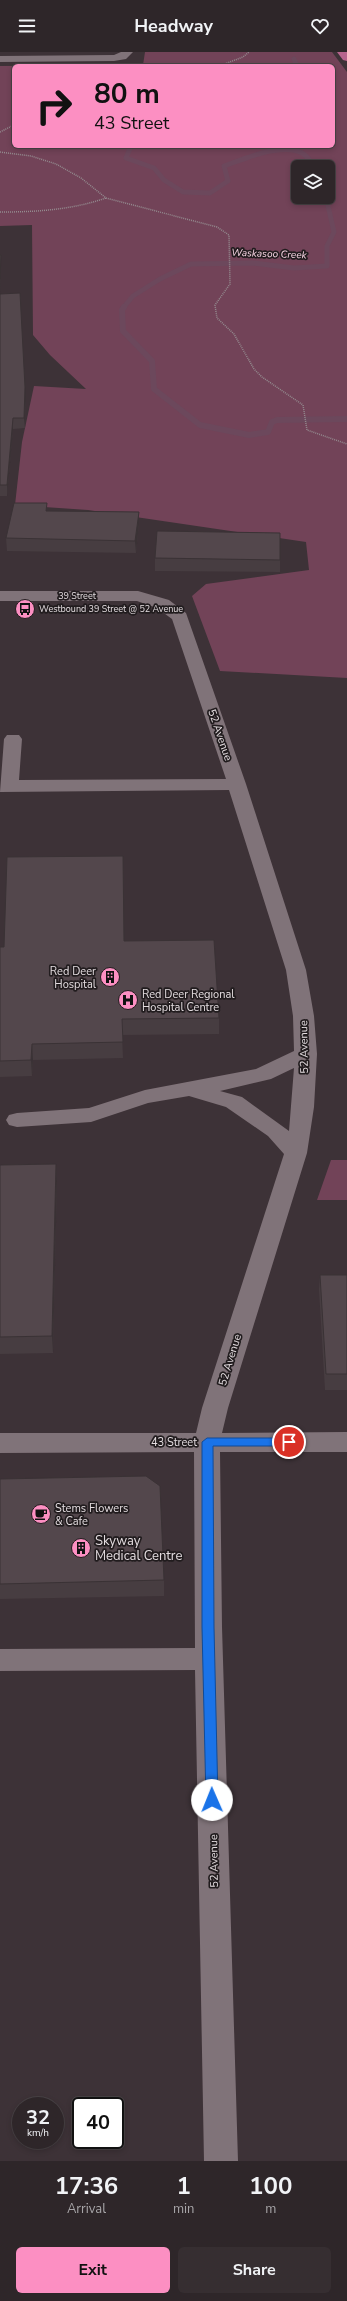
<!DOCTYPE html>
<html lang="en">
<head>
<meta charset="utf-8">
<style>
  body { margin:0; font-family:"Nunito Sans",sans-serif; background:#362e31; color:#f1f3f6; height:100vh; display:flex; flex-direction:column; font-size:15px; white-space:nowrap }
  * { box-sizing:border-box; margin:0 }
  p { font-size:13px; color:#a7a5a8 }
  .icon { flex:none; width:22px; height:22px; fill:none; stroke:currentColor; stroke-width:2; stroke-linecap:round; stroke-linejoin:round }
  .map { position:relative; height:2109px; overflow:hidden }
  .sheet { display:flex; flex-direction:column; background:#2e2629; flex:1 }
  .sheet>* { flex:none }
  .top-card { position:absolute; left:12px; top:12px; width:323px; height:84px; border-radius:6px; box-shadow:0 2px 6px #0003,0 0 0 1px #494346; background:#fc8fc2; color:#111; overflow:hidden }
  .controls { position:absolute; left:291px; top:108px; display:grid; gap:8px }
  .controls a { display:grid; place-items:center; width:44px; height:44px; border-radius:6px; background:#2e2629; box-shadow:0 2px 6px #0003,0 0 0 1px #494346; font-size:20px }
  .speed { position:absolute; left:12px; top:2045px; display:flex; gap:8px; font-size:20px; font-weight:700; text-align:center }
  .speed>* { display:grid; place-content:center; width:52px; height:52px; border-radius:50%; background:#2e2629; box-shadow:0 2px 6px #0003,0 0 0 1px #494346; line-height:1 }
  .speed small { font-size:10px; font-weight:400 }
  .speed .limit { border:2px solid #111; border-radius:6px; background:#fff; color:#111 }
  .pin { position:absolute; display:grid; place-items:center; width:34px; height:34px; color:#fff; margin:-17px; border:2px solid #fff; border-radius:50%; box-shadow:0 1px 4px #0007 }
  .me { position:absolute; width:44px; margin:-22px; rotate:359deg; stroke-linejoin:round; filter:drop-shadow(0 0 3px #0008) }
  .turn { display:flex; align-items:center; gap:14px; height:84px; padding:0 16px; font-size:18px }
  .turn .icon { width:52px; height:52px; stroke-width:2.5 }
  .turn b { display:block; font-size:28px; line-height:34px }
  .eta { display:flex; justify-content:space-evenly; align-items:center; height:68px; text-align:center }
  .eta b { font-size:24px; font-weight:700; line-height:28px }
  .primary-button { display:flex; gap:8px; margin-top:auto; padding:8px 16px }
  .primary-button a { flex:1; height:46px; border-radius:6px; background:#fc8fc2; color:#111; font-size:16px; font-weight:700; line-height:46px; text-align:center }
  .primary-button a+a { background:#362e31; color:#f1f3f6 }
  header { display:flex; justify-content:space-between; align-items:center; height:52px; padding:0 16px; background:#2e2629; font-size:18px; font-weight:700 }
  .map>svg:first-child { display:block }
</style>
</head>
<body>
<header><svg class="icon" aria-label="menu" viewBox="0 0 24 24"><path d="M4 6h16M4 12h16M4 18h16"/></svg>Headway<svg class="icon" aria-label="heart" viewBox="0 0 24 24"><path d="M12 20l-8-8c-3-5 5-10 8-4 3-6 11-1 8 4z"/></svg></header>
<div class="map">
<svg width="347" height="2109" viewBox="0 0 347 2109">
  <rect width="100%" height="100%" fill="#3d3237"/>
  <path fill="#724358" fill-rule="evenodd" d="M 145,0 L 332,0 L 347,20 L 347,626 L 220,619 L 192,544 L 206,532 L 309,518 L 306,490 L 88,458 L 15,453 L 22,390 L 34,334 L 86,337 L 50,303 L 33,283 L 32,173 L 0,174 L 0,14 L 143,13 ZM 14,14 L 333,14 L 333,94 L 14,94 ZM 298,115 L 328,115 L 328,145 L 298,145 Z
    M 331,1108 L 347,1108 L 347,1148 L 317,1148 Z"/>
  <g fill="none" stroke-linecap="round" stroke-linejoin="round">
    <path stroke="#6c485c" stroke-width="5" d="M 294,7 L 297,14
      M 131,94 L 126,106 L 154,116 L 164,128 L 183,140 L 210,141 L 228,129 L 224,114 C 244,107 282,90 302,101 C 308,104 311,111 315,115
      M 123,256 L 133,244 L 160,227 L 191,212 L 253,211 L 294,216 L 327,214 L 327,194 L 334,180 L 326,145"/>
    <path stroke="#6c485c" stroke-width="6" d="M 124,255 L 122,258 L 123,279 L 152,309 L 154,337 L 200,373 L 249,383 L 268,380 L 272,370 L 277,368 L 347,367"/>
    <path stroke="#948b8f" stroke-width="1.5" stroke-dasharray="1 1" stroke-linecap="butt" d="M 219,14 L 243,5 L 249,0
      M 0,80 L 14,73
      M 0,100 L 31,104 L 56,112 L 81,126 L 106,146 L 217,175 L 229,183 L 230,232 L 215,253 L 217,266 L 234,282 L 254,317 L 262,325 L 303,353 L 307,378 L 347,392
      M 0,160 C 36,160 71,158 106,146"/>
    <path fill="#807379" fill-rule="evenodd" d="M 121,0 L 133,0 L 126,7 L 114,9 L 0,10 L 0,4 L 114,3 Z
      M 0,539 L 138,539 L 169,548 L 186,561 L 246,732 L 306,918 L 314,964 L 317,1002 L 314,1055 L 307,1101 L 228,1356 L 222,1381 L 347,1380 L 347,1400 L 220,1400 L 222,1575 L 238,2109 L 204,2109 L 195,1618 L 0,1619 L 0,1597 L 195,1596 L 194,1400 L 0,1401 L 0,1381 L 196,1381 L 202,1356 L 284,1102 L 268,1084 L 226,1055 L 189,1044 L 148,1051 L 91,1070 L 17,1075 L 9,1073 L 6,1068 L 9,1063 L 17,1061 L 89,1056 L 145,1038 L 256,1017 L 294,999 L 293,964 L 286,918 L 229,738 L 0,740 L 4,687 L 7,683 L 19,683 L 22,687 L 19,728 L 226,727 L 172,567 L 157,556 L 137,549 L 0,549 ZM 294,1016 L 289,1079 L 242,1045 L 220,1039 L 271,1027 Z"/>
    <path fill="#b7658e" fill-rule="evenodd" d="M 337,0 L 347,0 L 347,9 L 343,8 Z"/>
  </g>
  <path fill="#473d41" d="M 0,203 L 1,203 L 1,212 L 0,242 L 26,345 L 25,376 L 13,377 L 7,444 L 0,444 Z
    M 48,459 L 139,460 L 139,472 L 136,501 L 7,499 L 6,486 Z
    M 155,506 L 280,508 L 280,520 L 155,519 Z
    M 124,889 L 219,966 L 219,982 L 122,983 L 123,1006 L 33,1008 L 32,1024 L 0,1025 L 0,895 L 4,895 Z
    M 56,1112 L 57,1129 L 53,1301 L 0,1302 L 0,1113 Z
    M 320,1223 L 347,1223 L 347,1338 L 325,1338 L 319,1238 Z
    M 0,1427 L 164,1528 L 164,1544 L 0,1547 Z"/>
  <path fill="#3a3235" d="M 1,203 L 1,212 L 0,249 L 0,227 Z
    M 25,335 L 26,345 L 25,376 L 24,366 Z
    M 13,366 L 13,377 L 7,444 L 7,433 Z
    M 139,460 L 139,472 L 136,501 L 135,489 Z
    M 32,992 L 33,1008 L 32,1024 L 31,1008 Z
    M 56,1112 L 57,1129 L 53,1301 L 52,1284 Z"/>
  <path fill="#53474c" stroke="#3a3235" d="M 0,203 L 1,203 L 0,227 Z
    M 20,241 L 25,335 L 24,366 L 13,366 L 7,433 L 0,433 L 0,242 Z
    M 14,451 L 47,451 L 46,459 L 139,460 L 135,489 L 6,486 Z
    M 157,479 L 280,481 L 280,508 L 155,506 Z
    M 123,804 L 124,889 L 214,888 L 219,966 L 122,967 L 123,990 L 32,992 L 31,1008 L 0,1009 L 0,895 L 4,895 L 7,805 Z
    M 56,1112 L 52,1284 L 0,1285 L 0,1113 Z
    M 320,1223 L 347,1223 L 347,1322 L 326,1322 Z
    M 146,1424 L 160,1434 L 164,1528 L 0,1532 L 0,1427 Z"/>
  <path fill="#1a73e8" stroke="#114b97" d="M 207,1386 L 289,1386 L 295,1390 L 289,1394 L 213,1394 L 214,1575 L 218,1748 L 217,1752 L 208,1752 L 206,1748 L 202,1575 L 202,1390 Z"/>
  <defs>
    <symbol id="bus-disc" viewBox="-11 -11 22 22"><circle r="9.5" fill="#fc8fc2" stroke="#211c1e"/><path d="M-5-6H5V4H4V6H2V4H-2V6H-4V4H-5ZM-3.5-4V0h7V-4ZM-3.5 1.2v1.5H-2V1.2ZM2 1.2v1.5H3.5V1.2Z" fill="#111"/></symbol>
    <symbol id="building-disc" viewBox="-11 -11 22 22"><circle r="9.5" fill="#fc8fc2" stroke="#211c1e"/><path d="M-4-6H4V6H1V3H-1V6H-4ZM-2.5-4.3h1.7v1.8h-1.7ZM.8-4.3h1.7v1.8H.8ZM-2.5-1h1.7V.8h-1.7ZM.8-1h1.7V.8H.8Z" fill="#111"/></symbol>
    <symbol id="hospital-disc" viewBox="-11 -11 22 22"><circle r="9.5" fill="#fc8fc2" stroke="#211c1e"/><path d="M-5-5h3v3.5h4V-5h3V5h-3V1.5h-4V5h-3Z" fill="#111"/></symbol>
    <symbol id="cafe-disc" viewBox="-11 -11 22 22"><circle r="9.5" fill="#fc8fc2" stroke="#211c1e"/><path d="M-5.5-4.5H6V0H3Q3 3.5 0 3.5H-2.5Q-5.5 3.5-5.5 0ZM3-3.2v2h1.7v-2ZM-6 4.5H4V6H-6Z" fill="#111"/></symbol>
  </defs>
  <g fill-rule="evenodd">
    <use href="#bus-disc" x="14" y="546" width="22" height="22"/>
    <use href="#building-disc" x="99" y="914" width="22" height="22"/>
    <use href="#hospital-disc" x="117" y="937" width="22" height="22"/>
    <use href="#cafe-disc" x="30" y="1451" width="22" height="22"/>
    <use href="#building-disc" x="70" y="1485" width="22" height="22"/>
  </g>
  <g text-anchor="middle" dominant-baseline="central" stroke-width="3.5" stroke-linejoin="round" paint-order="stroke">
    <g font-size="9" fill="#e4dde0" stroke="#211c1e">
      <text x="77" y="544">39 Street</text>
    </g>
    <g font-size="9" fill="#e4dde0" stroke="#211c1e" text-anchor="start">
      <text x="39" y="557">Westbound 39 Street @ 52 Avenue</text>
    </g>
    <g font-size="10" font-style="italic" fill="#fcd8e7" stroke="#211c1e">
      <text transform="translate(269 202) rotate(2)">Waskasoo Creek</text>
    </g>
    <g font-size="11" fill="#e4dde0" stroke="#211c1e">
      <text transform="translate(220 683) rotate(71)">52 Avenue</text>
      <text transform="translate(304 995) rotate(-91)">52 Avenue</text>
      <text transform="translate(230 1308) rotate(-73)">52 Avenue</text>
      <text x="174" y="1390">43 Street</text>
      <text transform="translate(214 1809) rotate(-91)">52 Avenue</text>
    </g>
    <g font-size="11" fill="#e4dde0" stroke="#211c1e" text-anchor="start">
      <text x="96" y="919" text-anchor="end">Red Deer<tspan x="96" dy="13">Hospital</tspan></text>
      <text x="142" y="942">Red Deer Regional<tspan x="142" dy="13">Hospital Centre</tspan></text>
      <text x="55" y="1456">Stems Flowers<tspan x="55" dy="13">&amp; Cafe</tspan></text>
    </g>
    <g font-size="13" fill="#e4dde0" stroke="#211c1e" text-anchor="start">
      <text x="95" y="1489">Skyway<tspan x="95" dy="15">Medical Centre</tspan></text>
    </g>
  </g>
</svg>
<div class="controls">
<a><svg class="icon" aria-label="layers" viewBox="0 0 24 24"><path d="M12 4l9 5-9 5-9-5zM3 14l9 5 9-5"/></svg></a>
</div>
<div class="speed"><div>32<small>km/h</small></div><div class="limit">40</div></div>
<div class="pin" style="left:289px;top:1390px;background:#d93025"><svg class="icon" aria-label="arrive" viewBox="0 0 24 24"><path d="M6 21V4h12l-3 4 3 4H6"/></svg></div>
<svg class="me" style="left:212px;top:1748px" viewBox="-20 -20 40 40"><circle r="19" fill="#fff"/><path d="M0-13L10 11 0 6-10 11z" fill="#1a73e8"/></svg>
<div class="top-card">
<div class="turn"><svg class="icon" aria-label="right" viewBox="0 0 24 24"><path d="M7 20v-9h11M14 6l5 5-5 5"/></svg><div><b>80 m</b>43 Street</div></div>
</div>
</div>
<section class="sheet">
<div class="eta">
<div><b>17:36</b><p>Arrival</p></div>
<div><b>1</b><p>min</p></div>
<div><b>100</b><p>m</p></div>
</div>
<div class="primary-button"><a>Exit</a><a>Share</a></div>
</section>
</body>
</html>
